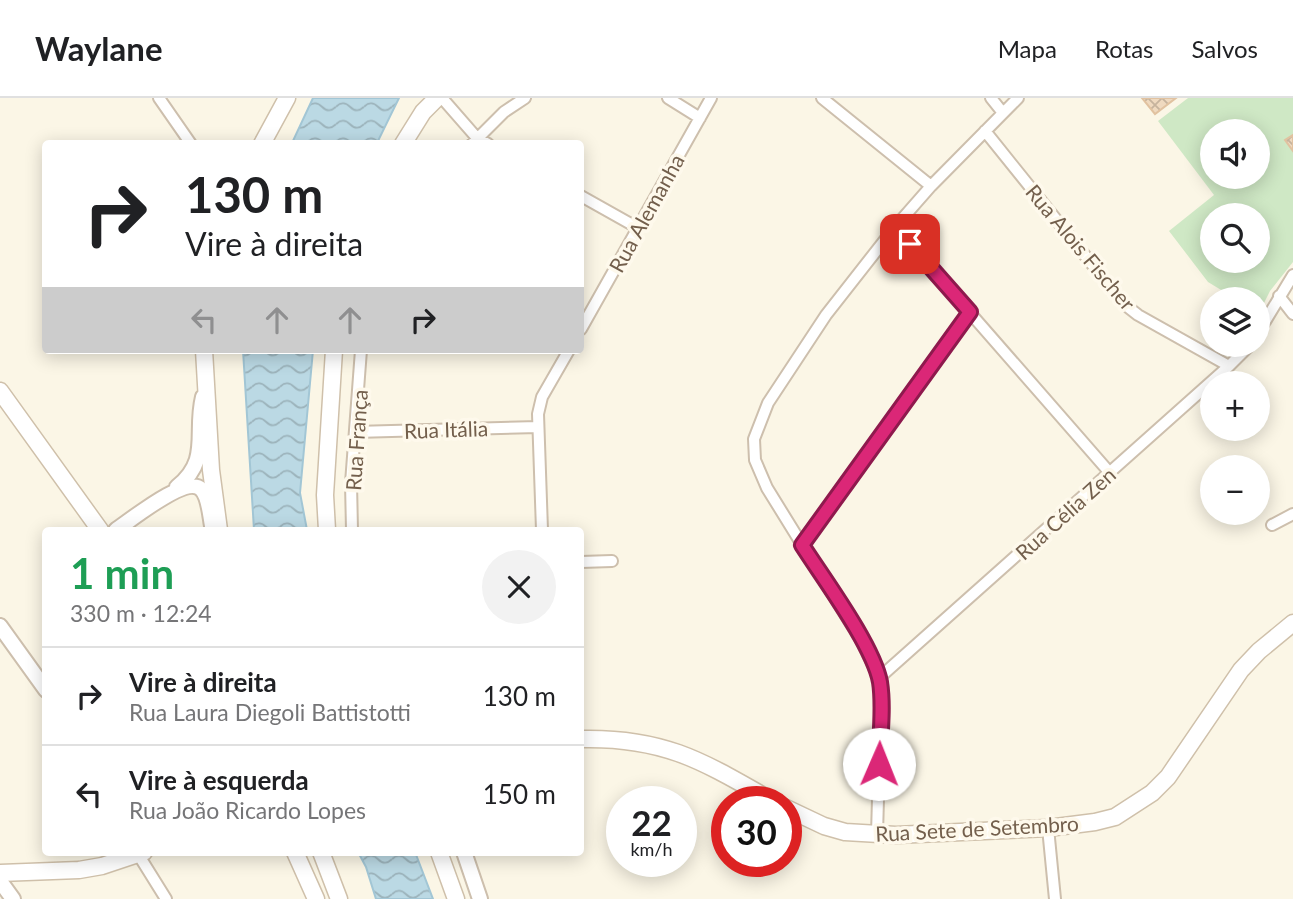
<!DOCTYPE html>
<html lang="pt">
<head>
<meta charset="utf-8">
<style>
  body { margin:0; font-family:Lato,sans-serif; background:#f2f2f2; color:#202124; height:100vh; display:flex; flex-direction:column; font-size:26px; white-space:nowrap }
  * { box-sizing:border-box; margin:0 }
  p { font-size:23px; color:#757577 }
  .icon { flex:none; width:38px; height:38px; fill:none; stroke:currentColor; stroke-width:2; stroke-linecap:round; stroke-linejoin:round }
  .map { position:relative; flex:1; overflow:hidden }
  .side { position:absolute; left:42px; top:429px; width:542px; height:329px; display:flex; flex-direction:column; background:#fff; border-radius:7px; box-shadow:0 4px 18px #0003 }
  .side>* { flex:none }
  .hud { position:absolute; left:42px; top:42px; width:542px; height:214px; border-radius:7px; box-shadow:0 4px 18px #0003; background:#fff; color:#202124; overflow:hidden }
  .fabs { position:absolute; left:1200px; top:21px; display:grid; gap:14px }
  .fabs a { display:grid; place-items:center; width:70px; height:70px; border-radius:50%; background:#fff; box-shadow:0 4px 18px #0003; font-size:35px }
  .speed { position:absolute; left:606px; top:688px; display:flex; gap:14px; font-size:35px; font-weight:700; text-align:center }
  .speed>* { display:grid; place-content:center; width:91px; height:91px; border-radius:50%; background:#fff; box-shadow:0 4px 18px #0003; line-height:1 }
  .speed small { font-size:18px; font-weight:400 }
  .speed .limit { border:10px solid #d22; background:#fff; color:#111 }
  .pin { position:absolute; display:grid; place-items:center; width:60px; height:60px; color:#fff; margin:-30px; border-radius:14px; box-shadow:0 4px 10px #0006 }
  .me { position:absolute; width:77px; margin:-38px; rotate:1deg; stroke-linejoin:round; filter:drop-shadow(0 0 5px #0008) }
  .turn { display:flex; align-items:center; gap:24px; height:147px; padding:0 28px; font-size:32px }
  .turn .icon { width:91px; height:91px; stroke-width:2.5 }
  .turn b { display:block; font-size:49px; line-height:60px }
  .lanes { display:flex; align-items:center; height:66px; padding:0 28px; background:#0003; justify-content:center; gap:35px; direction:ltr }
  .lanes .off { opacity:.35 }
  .round { display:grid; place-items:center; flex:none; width:74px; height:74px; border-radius:37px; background:#f2f2f2 }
  .head { display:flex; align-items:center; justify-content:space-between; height:119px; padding:0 28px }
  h1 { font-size:42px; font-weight:700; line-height:52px; color:#1e9e55 }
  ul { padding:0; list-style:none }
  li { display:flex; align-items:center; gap:21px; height:98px; padding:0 28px; border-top:2px solid #e0e0e0 }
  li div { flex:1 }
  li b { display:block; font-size:26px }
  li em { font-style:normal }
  header { display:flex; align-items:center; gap:42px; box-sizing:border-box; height:98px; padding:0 35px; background:#fff; border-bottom:2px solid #e0e0e0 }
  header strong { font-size:33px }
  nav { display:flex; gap:38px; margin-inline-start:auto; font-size:24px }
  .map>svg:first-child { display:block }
</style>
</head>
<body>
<header>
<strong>Waylane</strong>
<nav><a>Mapa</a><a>Rotas</a><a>Salvos</a></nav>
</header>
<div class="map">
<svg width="1293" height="801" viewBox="0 0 1293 801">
  <defs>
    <pattern id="water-waves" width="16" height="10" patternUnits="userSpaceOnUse" patternTransform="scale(1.75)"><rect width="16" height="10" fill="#bbd9e4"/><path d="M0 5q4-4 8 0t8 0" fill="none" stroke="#9cb3bb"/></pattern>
    <pattern id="building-cross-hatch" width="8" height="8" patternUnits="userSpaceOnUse" patternTransform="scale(1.75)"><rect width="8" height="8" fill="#efd9bf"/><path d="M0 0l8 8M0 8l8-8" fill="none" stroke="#c6b39d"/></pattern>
  </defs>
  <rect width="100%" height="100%" fill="#fbf6e6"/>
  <path fill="#cfe8c5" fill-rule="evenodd" d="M 1188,0 L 1293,0 L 1293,164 L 1270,193 L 1259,215 L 1258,201 L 1236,201 L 1208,184 L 1169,133 L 1214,97 L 1158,23 ZM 1213,33 L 1258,33 L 1258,79 L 1213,79 ZM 1213,117 L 1258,117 L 1258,163 L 1213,163 Z"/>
  <path fill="url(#water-waves)" stroke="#a2c6d5" stroke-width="2" d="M 313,0 L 399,0 L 377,45 L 292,45 Z
    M 243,252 L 313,252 L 300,395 L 307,432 L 254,432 Z
    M 358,754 L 415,754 L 433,801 L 376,801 L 366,769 Z"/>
  <path fill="url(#building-cross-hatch)" stroke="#e1c2a0" stroke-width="2" d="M 1142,0 L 1176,0 L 1155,16 Z
    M 1293,37 L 1293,53 L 1285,42 Z"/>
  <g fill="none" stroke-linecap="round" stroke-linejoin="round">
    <defs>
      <path id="minor" d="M 159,0 L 191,46
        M 442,0 L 477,40 L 488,46
        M 668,0 L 700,20
        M 822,0 L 931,88
        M 991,0 L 1003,15
        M 985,33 L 1124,206 L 1138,217 L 1229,268
        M 472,46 L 504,14 L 525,0
        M 581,98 L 638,130
        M 895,129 L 1110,375
        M 1279,198 L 1293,216
        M 581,231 L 711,0
        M 1258,235 L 1293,177
        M 355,334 L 538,329
        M 1272,427 L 1293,416
        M 352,432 L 351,385 L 361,252
        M 542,432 L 538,316 L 542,299 L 569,252
        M 802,447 L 970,214
        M 581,464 L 612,463
        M 879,580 L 1229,268 L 1250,247
        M 1048,730 L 1055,801
        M 877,736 L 881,595 L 879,580 L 861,542 L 767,390 L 755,362 L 754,341 L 768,305 L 826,217 L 895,129 L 931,88 L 1018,0
        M 138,756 L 166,801"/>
      <path id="tertiary" d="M 177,389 C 211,362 194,335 203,299
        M 116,432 C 131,422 186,377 201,391 C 209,398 210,418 212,428
        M 0,528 L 46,592
        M 464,754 L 480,801
        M 0,783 L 13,801"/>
      <path id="secondary" d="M 262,46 L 287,0
        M 403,46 L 423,14 L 437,0
        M 204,252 L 211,372 L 219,432
        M 0,293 L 100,432
        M 327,432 L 325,397 L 334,252
        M 581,641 C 665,639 704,664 774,704
        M 786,710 L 824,728 L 845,734 L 896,737 L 1048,730 L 1095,724 L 1115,719 L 1152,695 L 1168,679 L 1241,572 L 1259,553 L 1293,525
        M 295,754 L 316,801
        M 321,754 L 339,801
        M 439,754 L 456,801
        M 0,775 L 79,772 L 102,768 L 144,754"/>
    </defs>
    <use href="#minor" stroke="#cdbfad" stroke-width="14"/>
    <use href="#tertiary" stroke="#cdbfad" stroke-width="18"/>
    <use href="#secondary" stroke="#cfc0aa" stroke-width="19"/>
    <use href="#minor" stroke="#fff" stroke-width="10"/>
    <use href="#tertiary" stroke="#fff" stroke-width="14"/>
    <use href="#secondary" stroke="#fff" stroke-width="16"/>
  </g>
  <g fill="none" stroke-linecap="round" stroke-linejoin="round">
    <defs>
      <path id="route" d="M 879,666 C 880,639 884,610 880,584 C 873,547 823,480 802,447 L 970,214 L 910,146"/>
    </defs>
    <use href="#route" stroke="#8e194d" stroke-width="18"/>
    <use href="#route" stroke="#db2777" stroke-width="12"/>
  </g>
  <g text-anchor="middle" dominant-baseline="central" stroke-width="7" stroke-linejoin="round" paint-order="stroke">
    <g font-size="21" fill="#735f4c" stroke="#fef9ec">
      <text transform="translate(646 115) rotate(-61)">Rua Alemanha</text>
      <text transform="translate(1081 149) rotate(50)">Rua Alois Fischer</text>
      <text transform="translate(446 331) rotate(-2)">Rua Itália</text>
      <text transform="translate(356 342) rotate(-86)">Rua França</text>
      <text transform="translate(1065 415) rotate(-42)">Rua Célia Zen</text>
      <text transform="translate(977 730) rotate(-3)">Rua Sete de Setembro</text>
    </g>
  </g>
</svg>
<div class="fabs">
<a><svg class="icon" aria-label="sound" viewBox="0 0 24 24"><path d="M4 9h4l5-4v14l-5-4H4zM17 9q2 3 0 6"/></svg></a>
<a><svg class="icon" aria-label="search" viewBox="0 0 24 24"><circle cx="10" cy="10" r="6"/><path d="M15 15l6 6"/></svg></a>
<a><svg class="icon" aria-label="layers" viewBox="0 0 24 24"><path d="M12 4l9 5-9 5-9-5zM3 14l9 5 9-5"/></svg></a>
<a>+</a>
<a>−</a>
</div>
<div class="speed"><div>22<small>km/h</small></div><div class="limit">30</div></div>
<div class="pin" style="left:910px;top:146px;background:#d93025"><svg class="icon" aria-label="arrive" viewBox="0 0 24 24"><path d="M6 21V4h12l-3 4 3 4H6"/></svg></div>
<svg class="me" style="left:879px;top:666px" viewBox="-20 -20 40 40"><circle r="19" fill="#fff"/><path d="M0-13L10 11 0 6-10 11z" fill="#db2777"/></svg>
<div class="hud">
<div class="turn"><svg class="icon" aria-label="right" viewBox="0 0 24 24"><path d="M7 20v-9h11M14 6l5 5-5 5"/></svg><div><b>130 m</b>Vire à direita</div></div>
<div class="lanes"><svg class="icon off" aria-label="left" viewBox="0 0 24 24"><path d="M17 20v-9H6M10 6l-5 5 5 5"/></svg><svg class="icon off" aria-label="ahead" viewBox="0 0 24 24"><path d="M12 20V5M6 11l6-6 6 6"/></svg><svg class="icon off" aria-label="ahead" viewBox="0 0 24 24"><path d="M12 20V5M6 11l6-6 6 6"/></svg><svg class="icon" aria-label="right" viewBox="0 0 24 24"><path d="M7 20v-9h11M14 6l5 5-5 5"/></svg></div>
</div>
<section class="side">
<div class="head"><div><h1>1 min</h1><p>330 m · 12:24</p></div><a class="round"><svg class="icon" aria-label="close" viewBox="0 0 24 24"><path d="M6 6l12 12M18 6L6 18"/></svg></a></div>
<ul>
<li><svg class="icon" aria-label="right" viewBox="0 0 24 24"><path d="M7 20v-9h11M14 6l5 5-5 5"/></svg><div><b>Vire à direita</b><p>Rua Laura Diegoli Battistotti</p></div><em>130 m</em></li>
<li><svg class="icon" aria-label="left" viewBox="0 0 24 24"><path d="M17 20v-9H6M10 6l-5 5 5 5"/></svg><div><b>Vire à esquerda</b><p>Rua João Ricardo Lopes</p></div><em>150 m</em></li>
</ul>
</section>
</div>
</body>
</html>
